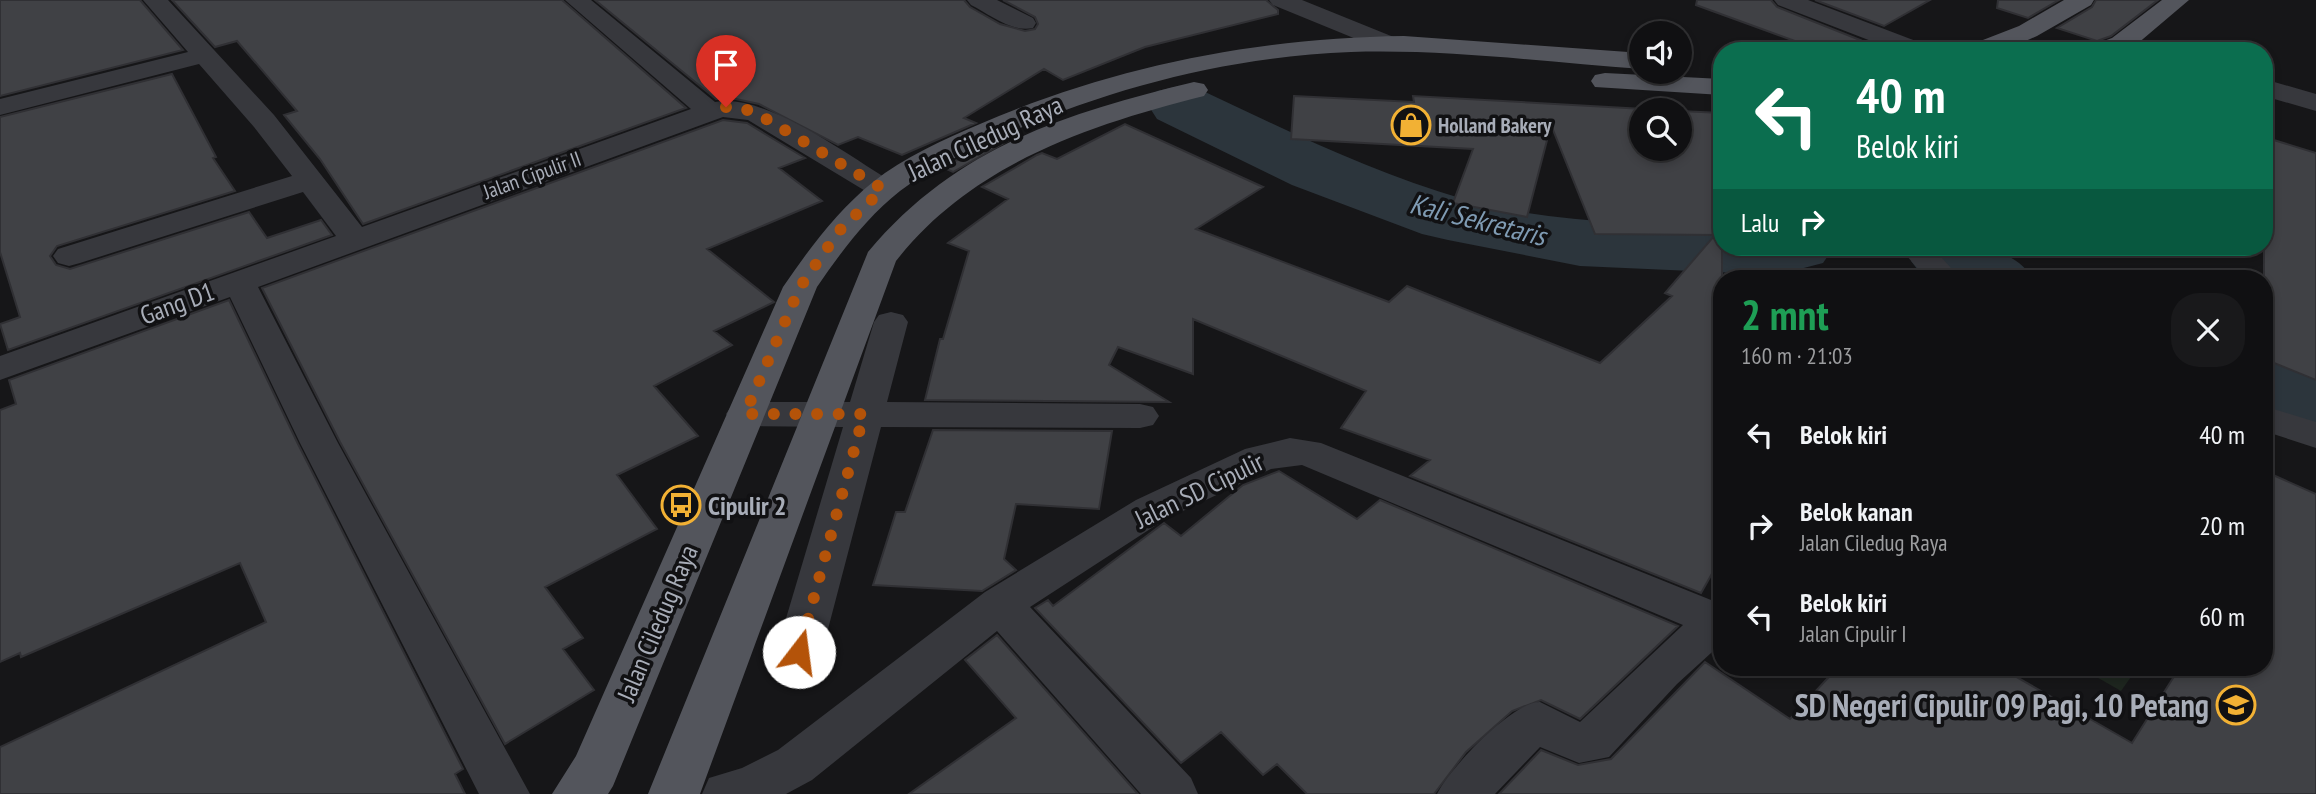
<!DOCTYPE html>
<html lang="id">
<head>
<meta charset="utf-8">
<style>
  body { margin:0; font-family:"PT Sans Narrow",sans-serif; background:#19191b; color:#f1f3f6; height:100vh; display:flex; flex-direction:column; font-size:26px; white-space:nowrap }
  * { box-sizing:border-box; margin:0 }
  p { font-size:23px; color:#9c9d9f }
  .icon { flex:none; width:38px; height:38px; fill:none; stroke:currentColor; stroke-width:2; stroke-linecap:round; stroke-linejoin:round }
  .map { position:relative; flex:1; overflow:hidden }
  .details { position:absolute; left:1713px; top:270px; width:560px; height:406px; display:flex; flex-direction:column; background:#101012; border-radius:28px; box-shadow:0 4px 10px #0003,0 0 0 2px #303032 }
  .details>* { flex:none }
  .hud { position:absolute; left:1713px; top:42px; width:560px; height:214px; border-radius:28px; box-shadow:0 4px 10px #0003,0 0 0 2px #303032; background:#0b6e4f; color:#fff; overflow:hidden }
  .fabs { position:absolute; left:1629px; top:21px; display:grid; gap:14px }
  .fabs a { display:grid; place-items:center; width:63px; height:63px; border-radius:50%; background:#101012; box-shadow:0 4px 10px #0003,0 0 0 2px #303032; font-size:35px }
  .pin { position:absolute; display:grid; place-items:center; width:60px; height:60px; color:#fff; margin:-72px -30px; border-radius:50% 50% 50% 0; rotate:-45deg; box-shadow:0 0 7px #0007 }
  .pin .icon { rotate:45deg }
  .me { position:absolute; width:77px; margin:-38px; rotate:15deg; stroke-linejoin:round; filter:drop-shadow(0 0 5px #0008) }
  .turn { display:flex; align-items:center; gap:24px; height:147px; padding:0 28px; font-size:32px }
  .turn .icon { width:91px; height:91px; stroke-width:2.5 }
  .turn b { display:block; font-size:49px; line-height:60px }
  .then { display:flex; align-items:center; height:66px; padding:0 28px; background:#0003; gap:14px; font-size:26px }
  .round { display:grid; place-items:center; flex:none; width:74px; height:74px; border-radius:28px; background:#19191b }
  .summary { display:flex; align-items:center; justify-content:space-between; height:119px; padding:0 28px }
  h1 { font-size:42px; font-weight:700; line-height:52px; color:#1e9e55 }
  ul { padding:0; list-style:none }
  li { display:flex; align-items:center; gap:21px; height:91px; padding:0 28px }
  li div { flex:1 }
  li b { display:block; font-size:26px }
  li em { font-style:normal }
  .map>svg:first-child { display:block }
</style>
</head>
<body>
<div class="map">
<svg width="2316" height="794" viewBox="0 0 2316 794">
  <rect width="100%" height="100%" fill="#161618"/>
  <path fill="#1e261f" d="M 2079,667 L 2138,667 L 2121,691 Z"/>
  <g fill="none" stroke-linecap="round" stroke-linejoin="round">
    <path fill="#2c353c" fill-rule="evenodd" d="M 1180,86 L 1203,91 C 1288,131 1373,173 1463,199 C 1547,223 1636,223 1722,227 L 1722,247 L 1834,247 L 1823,263 L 1796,270 L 1737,273 L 1580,266 L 1448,240 L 1422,234 L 1292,185 L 1157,119 L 1148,105 L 1157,91 Z
      M 1920,247 C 1961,247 2008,241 2033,278 L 1924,278 L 1911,261 Z
      M 2264,356 L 2316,372 L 2316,433 L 2264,416 Z"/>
  </g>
  <path fill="#404145" stroke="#303034" stroke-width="2" d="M 0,0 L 140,0 L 183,50 L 0,96 Z
    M 172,0 L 562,0 L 686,108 L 363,224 L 320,159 L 284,115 L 297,111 L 237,41 L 215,47 Z
    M 595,0 L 964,0 L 970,7 L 1000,24 L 1025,31 L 1035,29 L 1038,24 L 1035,17 L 1003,0 L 1266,0 L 1278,10 L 1278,14 L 1145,47 L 1063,80 L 1044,69 L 964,118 L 976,123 L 902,155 L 858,137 L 838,145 L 759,104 L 736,99 L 716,99 Z
    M 1697,0 L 1771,0 L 1777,7 L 1860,40 L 1840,51 L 1822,51 L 1696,5 Z
    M 1815,0 L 1930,0 L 1884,26 Z
    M 1998,0 L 2059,0 L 2028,18 L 1997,8 Z
    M 2096,0 L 2158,0 L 2111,36 L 2097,41 L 2057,28 L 2092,7 Z
    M 172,74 L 216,157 L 213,158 L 235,191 L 57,246 L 50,256 L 56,265 L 70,269 L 249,212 L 267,238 L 321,220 L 332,235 L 8,350 L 0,324 L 20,317 L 0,252 L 0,117 Z
    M 1294,96 L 1414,102 L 1413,96 L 1662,110 L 1642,110 L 1642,149 L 1680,149 L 1680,111 L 1722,113 L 1722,556 L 1701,593 L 1410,476 L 1430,460 L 1341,428 L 1366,391 L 1193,319 L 1193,374 L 1118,347 L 1109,365 L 1169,402 L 925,400 L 940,339 L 943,339 L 969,251 L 948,243 L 1008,199 L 982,187 L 1037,155 L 1042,153 L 1057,159 L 1125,124 L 1263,187 L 1196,229 L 1389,302 L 1407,286 L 1600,363 L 1672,296 L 1665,293 L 1715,235 L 1595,234 L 1551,125 L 1527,217 L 1453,203 L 1473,149 L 1291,139 Z
    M 723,120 L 747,123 L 805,158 L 779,168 L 822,201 L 707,249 L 774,302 L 714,331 L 732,345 L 654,386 L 698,436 L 617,475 L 657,529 L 545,587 L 583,638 L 563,649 L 594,690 L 505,744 L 340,442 L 262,288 Z
    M 1007,137 L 1011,139 L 953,172 L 942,167 Z
    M 2264,137 L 2316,153 L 2316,380 L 2264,359 Z
    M 229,300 L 298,444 L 463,769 L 455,774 L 465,794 L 0,794 L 0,747 L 266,622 L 240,563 L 21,657 L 20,653 L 0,662 L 0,410 L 16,404 L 9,380 Z
    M 933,430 L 1112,431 L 1099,509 L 1016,504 L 1004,559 L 1016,570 L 982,591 L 873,585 L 896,512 L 905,512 Z
    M 1279,471 L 1357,519 L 1380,500 L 1678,626 L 1580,719 L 1541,700 L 1512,711 L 1466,752 L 1434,794 L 1307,794 L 1277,764 L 1263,775 L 1221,732 L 1181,763 L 1035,608 L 1048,600 L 1053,606 L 1164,523 L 1181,536 L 1243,485 Z
    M 2264,471 L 2316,494 L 2316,794 L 1499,794 L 1541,750 L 1578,765 L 1611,759 L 1705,662 L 1790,719 L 1838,667 L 1999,667 L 2132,743 L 2180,667 L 2264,667 Z
    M 997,635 L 1138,794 L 909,794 L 1016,718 L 965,660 Z"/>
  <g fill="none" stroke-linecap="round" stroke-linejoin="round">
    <path fill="#37383d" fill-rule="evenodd" d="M 143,0 L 168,0 L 274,115 L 362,227 L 691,109 L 565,0 L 591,0 L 715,102 C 765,92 850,157 894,183 L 898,189 L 894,195 L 883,198 L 872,195 L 748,120 L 723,117 L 258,287 L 338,443 L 530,794 L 479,794 L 300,443 L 230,297 L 0,380 L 0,356 L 336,236 L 303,192 L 80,263 L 69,266 L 58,263 L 53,256 L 58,249 L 292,176 L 254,127 L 199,64 L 0,115 L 0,99 L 188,52 Z
      M 967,0 L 997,0 L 1033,18 L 1036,23 L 1033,28 C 1012,33 989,14 971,5 Z
      M 1269,0 L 1302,0 L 1401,40 L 1405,45 L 1401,50 L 1383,50 L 1273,5 Z
      M 1774,0 L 1808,0 L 1929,46 L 1932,51 L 1897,51 L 1778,5 Z
      M 2121,37 L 2152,46 L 2155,51 L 2112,49 L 2109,44 L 2112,39 Z
      M 2264,79 L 2316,94 L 2316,111 L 2264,96 Z
      M 1899,247 L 1932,247 L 1960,278 L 1926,278 Z
      M 891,312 L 903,315 L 908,322 L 887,402 L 1140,404 L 1153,407 L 1159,416 L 1153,425 L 1140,428 L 881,427 L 822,652 L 815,665 L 799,670 L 783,665 L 776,652 L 843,427 L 745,426 L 732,423 L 726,414 L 732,405 L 745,402 L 850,402 L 874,322 L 879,315 Z
      M 2264,406 L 2316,422 L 2316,448 L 2264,431 Z
      M 1290,438 L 1321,443 L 1716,602 L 1722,600 L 1722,643 L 1677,684 L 1609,757 L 1579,763 L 1540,747 L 1495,794 L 1437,794 C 1449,769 1512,702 1540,702 L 1580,722 L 1683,625 L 1302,465 L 1271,469 L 1164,520 L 1030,607 L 1191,778 L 1198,794 L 1141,794 L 997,631 L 812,780 L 786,794 L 702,794 L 709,778 L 742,768 L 778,750 L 985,592 L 1136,500 L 1245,449 Z"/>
    <path fill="#53555c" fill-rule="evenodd" d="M 2064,0 L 2094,0 L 2091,5 L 2037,36 L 2003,51 L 1966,51 L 1970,45 L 2019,26 Z
      M 2162,0 L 2189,0 L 2130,50 L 2089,51 L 2093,45 L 2112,38 Z
      M 1404,36 L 1642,53 L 1642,69 C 1545,62 1448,49 1351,52 C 1228,57 1109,88 997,138 C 964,153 929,169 900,191 C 866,218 841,252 817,287 L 613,786 L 608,794 L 552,794 L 576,756 L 783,287 C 809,249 837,211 873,182 C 904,157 943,140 980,124 C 1115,66 1257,38 1404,36 Z
      M 1605,73 L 1722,79 L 1722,95 L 1595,87 L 1591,81 L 1595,75 Z
      M 1194,82 L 1204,84 L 1208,90 L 1204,96 C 1089,125 972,164 896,261 L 700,794 L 648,794 L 868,252 C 956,147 1066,113 1194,82 Z"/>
  </g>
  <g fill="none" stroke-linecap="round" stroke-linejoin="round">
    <path stroke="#b45309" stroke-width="12" stroke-dasharray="0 21.6" d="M 726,107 L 742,108 L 758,114 L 883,189 L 840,230 L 800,287 L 745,414 L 864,414 L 799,652"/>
  </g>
  <defs>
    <symbol id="shop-ring" viewBox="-11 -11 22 22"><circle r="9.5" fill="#111113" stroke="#f2b134" stroke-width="1.5"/><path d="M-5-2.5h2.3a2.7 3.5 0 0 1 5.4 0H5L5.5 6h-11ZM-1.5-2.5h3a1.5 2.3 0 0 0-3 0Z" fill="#f2b134"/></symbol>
    <symbol id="bus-ring" viewBox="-11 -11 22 22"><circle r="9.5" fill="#111113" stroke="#f2b134" stroke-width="1.5"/><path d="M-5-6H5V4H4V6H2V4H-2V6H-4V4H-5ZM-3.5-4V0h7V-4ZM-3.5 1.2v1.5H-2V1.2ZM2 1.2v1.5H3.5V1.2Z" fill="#f2b134"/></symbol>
    <symbol id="school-ring" viewBox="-11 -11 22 22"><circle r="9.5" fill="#111113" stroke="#f2b134" stroke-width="1.5"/><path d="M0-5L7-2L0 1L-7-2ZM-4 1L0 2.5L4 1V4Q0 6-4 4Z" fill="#f2b134"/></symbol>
  </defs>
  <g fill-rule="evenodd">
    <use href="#shop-ring" x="1389" y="103" width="44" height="44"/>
    <use href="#bus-ring" x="659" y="483" width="44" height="44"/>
    <use href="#school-ring" x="2214" y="683" width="44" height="44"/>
  </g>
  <g text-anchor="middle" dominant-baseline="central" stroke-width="7" stroke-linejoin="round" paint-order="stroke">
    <g font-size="21" font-weight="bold" fill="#a8adb8" stroke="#111113" text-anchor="start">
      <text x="1438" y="125">Holland Bakery</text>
    </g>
    <g font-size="21" fill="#a8adb8" stroke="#111113">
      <text transform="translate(532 175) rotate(-20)">Jalan Cipulir II</text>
    </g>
    <g font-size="26" fill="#a8adb8" stroke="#111113">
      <text transform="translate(985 138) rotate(-25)">Jalan Ciledug Raya</text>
      <text transform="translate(177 303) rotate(-20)">Gang D1</text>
      <text transform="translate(1199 490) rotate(-26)">Jalan SD Cipulir</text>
      <text transform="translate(657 623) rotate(-67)">Jalan Ciledug Raya</text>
    </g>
    <g font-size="26" font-weight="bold" fill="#a8adb8" stroke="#111113" text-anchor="start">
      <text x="708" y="505">Cipulir 2</text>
    </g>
    <g font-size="28" font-style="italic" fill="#7f9bb3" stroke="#111113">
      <text transform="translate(1478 219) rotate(14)">Kali Sekretaris</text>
    </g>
    <g font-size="32" font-weight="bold" fill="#a8adb8" stroke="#111113" text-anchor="end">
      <text x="2209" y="705">SD Negeri Cipulir 09 Pagi, 10 Petang</text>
    </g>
  </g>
</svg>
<div class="fabs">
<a><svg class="icon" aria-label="sound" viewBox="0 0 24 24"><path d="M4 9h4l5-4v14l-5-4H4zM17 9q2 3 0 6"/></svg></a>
<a><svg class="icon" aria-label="search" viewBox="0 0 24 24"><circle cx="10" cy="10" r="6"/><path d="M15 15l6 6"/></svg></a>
</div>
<div class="pin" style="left:726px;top:107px;background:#d93025"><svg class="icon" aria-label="arrive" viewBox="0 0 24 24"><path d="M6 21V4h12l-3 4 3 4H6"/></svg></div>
<svg class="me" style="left:799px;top:652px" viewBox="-20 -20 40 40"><circle r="19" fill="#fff"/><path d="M0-13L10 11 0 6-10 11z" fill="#b45309"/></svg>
<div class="hud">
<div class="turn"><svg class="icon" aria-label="left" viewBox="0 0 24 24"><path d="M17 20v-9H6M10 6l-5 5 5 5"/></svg><div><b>40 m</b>Belok kiri</div></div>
<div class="then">Lalu<svg class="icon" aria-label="right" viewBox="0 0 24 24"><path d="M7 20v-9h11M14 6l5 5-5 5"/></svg></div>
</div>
<section class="details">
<div class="summary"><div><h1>2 mnt</h1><p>160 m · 21:03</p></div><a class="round"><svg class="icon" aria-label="close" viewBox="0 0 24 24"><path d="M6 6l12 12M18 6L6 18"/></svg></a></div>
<ul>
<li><svg class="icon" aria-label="left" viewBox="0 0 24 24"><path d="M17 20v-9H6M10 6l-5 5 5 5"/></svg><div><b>Belok kiri</b></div><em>40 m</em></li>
<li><svg class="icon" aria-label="right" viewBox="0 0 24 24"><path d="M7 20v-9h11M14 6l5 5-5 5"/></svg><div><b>Belok kanan</b><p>Jalan Ciledug Raya</p></div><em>20 m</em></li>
<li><svg class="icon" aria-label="left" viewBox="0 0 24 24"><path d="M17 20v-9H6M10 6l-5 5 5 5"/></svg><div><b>Belok kiri</b><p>Jalan Cipulir I</p></div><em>60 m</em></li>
</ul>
</section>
</div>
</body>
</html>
